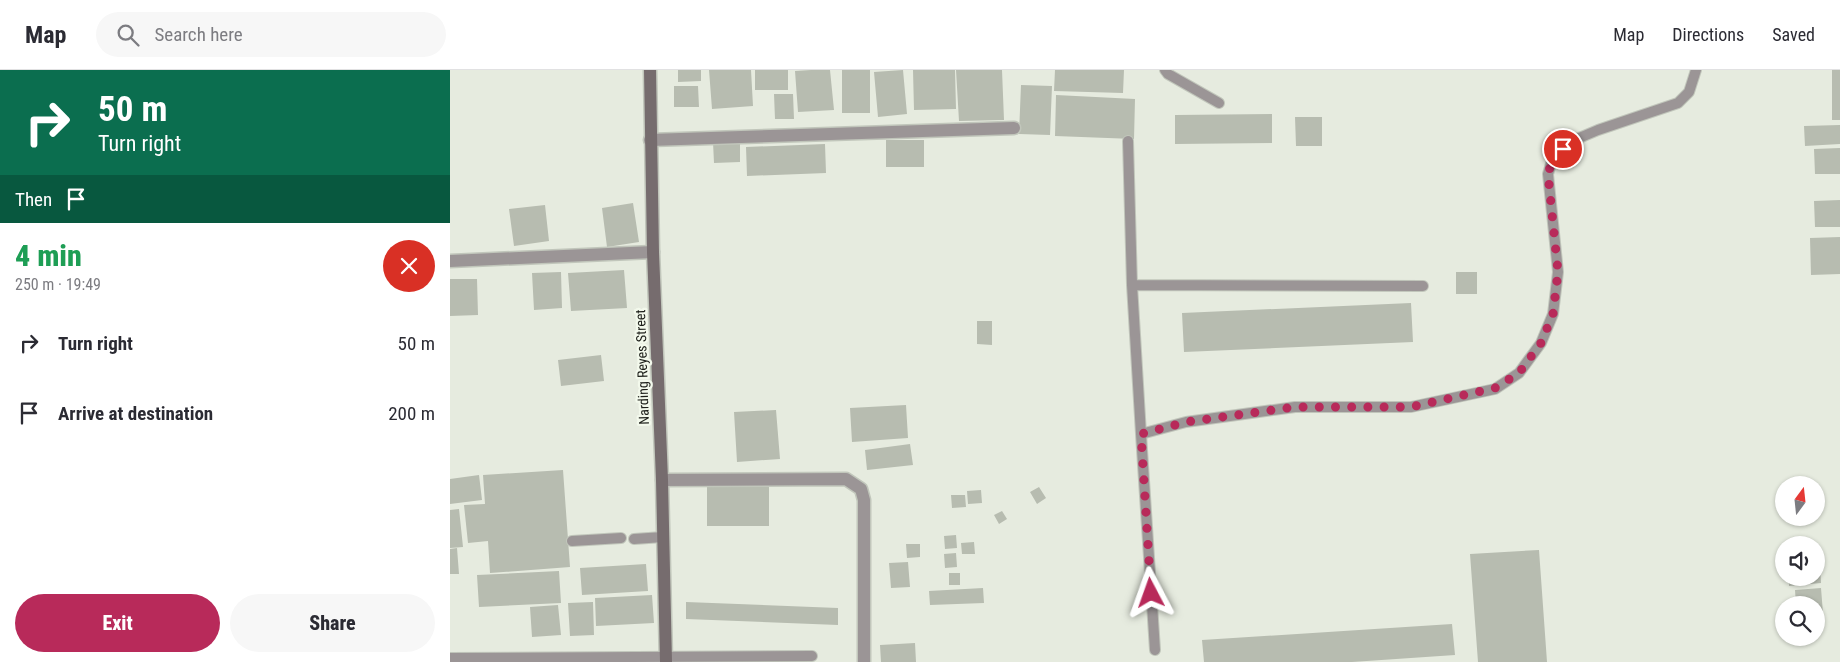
<!DOCTYPE html>
<html lang="en">
<head>
<meta charset="utf-8">
<style>
  body { margin:0; font-family:"Roboto Condensed",sans-serif; background:#f7f7f7; color:#2b2b33; height:100vh; display:flex; flex-direction:column; font-size:19px; white-space:nowrap }
  * { box-sizing:border-box; margin:0 }
  p { font-size:16px; color:#7c7c81 }
  .icon { flex:none; width:28px; height:28px; fill:none; stroke:currentColor; stroke-width:2; stroke-linecap:round; stroke-linejoin:round }
  .map { position:relative; flex:1; overflow:hidden }
  .panel { display:flex; flex-direction:column; background:#fff; width:450px }
  .panel>* { flex:none }
  .banner { background:#0b6e4f; color:#fff; overflow:hidden }
  .needle { width:32px; rotate:15deg }
  .controls { position:absolute; left:1325px; top:406px; display:grid; gap:10px }
  .controls a { display:grid; place-items:center; width:50px; height:50px; border-radius:50%; background:#fff; box-shadow:0 1px 4px #0004; font-size:25px }
  .pin { position:absolute; display:grid; place-items:center; width:42px; height:42px; color:#fff; margin:-21px; border:2px solid #fff; border-radius:50%; box-shadow:0 1px 5px #0007 }
  .me { position:absolute; width:55px; margin:-28px; rotate:356deg; stroke-linejoin:round; filter:drop-shadow(0 0 4px #0008) }
  .turn { display:flex; align-items:center; gap:18px; height:105px; padding:0 15px; font-size:22px }
  .turn .icon { width:65px; height:65px; stroke-width:2.5 }
  .turn b { display:block; font-size:35px; line-height:42px }
  .then { display:flex; align-items:center; height:48px; padding:0 15px; background:#0003; gap:10px; font-size:19px }
  .round { display:grid; place-items:center; flex:none; width:52px; height:52px; border-radius:26px; background:#f7f7f7 }
  .headline { display:flex; align-items:center; justify-content:space-between; height:85px; padding:0 15px }
  h1 { font-size:30px; font-weight:800; line-height:38px; color:#1e9e55 }
  .primary-button { display:flex; gap:10px; margin-top:auto; padding:10px 15px }
  .primary-button a { flex:1; height:58px; border-radius:30px; background:#b82a5a; color:#fff; font-size:20px; font-weight:800; line-height:58px; text-align:center }
  .primary-button a+a { background:#f7f7f7; color:#2b2b33 }
  ul { padding:0; list-style:none }
  li { display:flex; align-items:center; gap:15px; height:70px; padding:0 15px }
  li div { flex:1 }
  li b { display:block; font-size:19px }
  li em { font-style:normal }
  header { display:flex; align-items:center; gap:30px; box-sizing:border-box; height:70px; padding:0 25px; background:#fff; border-bottom:1px solid #e1e1e2 }
  header strong { font-size:24px }
  nav { display:flex; gap:28px; margin-inline-start:auto; font-size:18px }
  .search { width:350px; height:45px; background:#f7f7f7; display:flex; align-items:center; gap:12px; box-sizing:border-box; padding:0 18px; border-radius:28px; color:#7c7c81; font-size:19px }
  main { display:flex; flex:1; min-height:0 }
  .map>svg:first-child { display:block }
</style>
</head>
<body>
<header>
<strong>Map</strong>
<div class="search"><svg class="icon" aria-label="search" viewBox="0 0 24 24"><circle cx="10" cy="10" r="6"/><path d="M15 15l6 6"/></svg>Search here</div>
<nav><a>Map</a><a>Directions</a><a>Saved</a></nav>
</header>
<main>
<section class="panel">
<div class="banner">
<div class="turn"><svg class="icon" aria-label="right" viewBox="0 0 24 24"><path d="M7 20v-9h11M14 6l5 5-5 5"/></svg><div><b>50 m</b>Turn right</div></div>
<div class="then">Then<svg class="icon" aria-label="arrive" viewBox="0 0 24 24"><path d="M6 21V4h12l-3 4 3 4H6"/></svg></div>
</div>
<div class="headline"><div><h1>4 min</h1><p>250 m · 19:49</p></div><a class="round" style="background:#d93025;color:#fff"><svg class="icon" aria-label="close" viewBox="0 0 24 24"><path d="M6 6l12 12M18 6L6 18"/></svg></a></div>
<ul>
<li><svg class="icon" aria-label="right" viewBox="0 0 24 24"><path d="M7 20v-9h11M14 6l5 5-5 5"/></svg><div><b>Turn right</b></div><em>50 m</em></li>
<li><svg class="icon" aria-label="arrive" viewBox="0 0 24 24"><path d="M6 21V4h12l-3 4 3 4H6"/></svg><div><b>Arrive at destination</b></div><em>200 m</em></li>
</ul>
<div class="primary-button"><a>Exit</a><a>Share</a></div>
</section>
<div class="map">
<svg width="1390" height="592" viewBox="0 0 1390 592">
  <rect width="100%" height="100%" fill="#e6ebdf"/>
  <path fill="#b7bcb0" d="M 228,0 L 251,0 L 251,11 L 228,12 Z
    M 259,0 L 301,0 L 303,36 L 262,39 Z
    M 305,0 L 338,0 L 338,20 L 305,20 Z
    M 361,0 L 380,0 L 384,40 L 348,42 L 345,1 Z
    M 392,0 L 420,0 L 420,43 L 392,43 Z
    M 453,0 L 457,44 L 428,47 L 424,2 Z
    M 463,0 L 505,0 L 506,39 L 464,40 Z
    M 506,0 L 552,0 L 554,50 L 509,51 Z
    M 605,0 L 674,0 L 673,23 L 604,21 Z
    M 1382,0 L 1390,0 L 1390,50 L 1382,50 Z
    M 571,15 L 602,16 L 600,65 L 569,64 Z
    M 224,16 L 248,16 L 249,37 L 224,37 Z
    M 324,24 L 343,24 L 344,49 L 325,49 Z
    M 606,25 L 685,29 L 684,69 L 605,66 Z
    M 822,44 L 822,73 L 725,74 L 725,45 Z
    M 845,47 L 872,47 L 872,76 L 846,76 Z
    M 1390,55 L 1390,74 L 1355,76 L 1354,56 Z
    M 436,70 L 474,70 L 474,97 L 436,97 Z
    M 263,72 L 290,72 L 290,92 L 264,93 Z
    M 375,74 L 376,103 L 297,106 L 296,77 Z
    M 1390,78 L 1390,104 L 1365,104 L 1364,79 Z
    M 1390,130 L 1390,157 L 1365,157 L 1364,131 Z
    M 183,133 L 189,172 L 157,177 L 152,138 Z
    M 95,135 L 99,171 L 64,176 L 59,139 Z
    M 1390,167 L 1390,204 L 1361,205 L 1360,168 Z
    M 174,200 L 177,238 L 121,241 L 118,203 Z
    M 111,202 L 112,238 L 84,240 L 82,203 Z
    M 1006,202 L 1027,202 L 1027,224 L 1006,224 Z
    M 0,209 L 27,209 L 28,245 L 0,246 Z
    M 961,233 L 963,272 L 734,282 L 732,243 Z
    M 527,251 L 542,251 L 542,275 L 527,274 Z
    M 151,285 L 154,311 L 111,316 L 108,290 Z
    M 456,335 L 458,368 L 402,372 L 400,338 Z
    M 326,340 L 330,389 L 287,392 L 284,342 Z
    M 460,374 L 463,395 L 417,400 L 415,380 Z
    M 113,400 L 120,497 L 40,503 L 38,471 L 18,473 L 14,435 L 35,434 L 33,405 Z
    M 29,405 L 32,430 L 0,434 L 0,409 Z
    M 257,417 L 319,417 L 319,456 L 257,456 Z
    M 589,417 L 596,428 L 587,434 L 580,422 Z
    M 531,420 L 532,433 L 518,434 L 517,421 Z
    M 501,425 L 515,425 L 516,437 L 502,438 Z
    M 9,439 L 13,477 L 0,478 L 0,440 Z
    M 552,441 L 557,449 L 549,454 L 544,445 Z
    M 506,465 L 507,478 L 495,479 L 494,466 Z
    M 524,472 L 525,484 L 512,484 L 511,473 Z
    M 456,474 L 470,474 L 470,487 L 457,488 Z
    M 7,478 L 9,504 L 0,504 L 0,479 Z
    M 1089,480 L 1097,592 L 1028,592 L 1020,484 Z
    M 506,483 L 507,497 L 495,498 L 494,484 Z
    M 458,492 L 460,517 L 441,518 L 439,493 Z
    M 196,494 L 198,521 L 132,525 L 130,498 Z
    M 1366,494 L 1370,494 L 1371,513 L 1339,516 L 1339,508 L 1366,508 Z
    M 109,501 L 111,533 L 29,537 L 27,505 Z
    M 499,503 L 510,503 L 510,515 L 499,515 Z
    M 533,518 L 534,533 L 480,535 L 479,521 Z
    M 1371,518 L 1373,543 L 1366,544 L 1366,535 L 1346,535 L 1345,520 Z
    M 202,525 L 204,553 L 146,556 L 145,528 Z
    M 143,532 L 144,565 L 120,566 L 118,533 Z
    M 236,532 L 388,538 L 388,555 L 236,549 Z
    M 108,535 L 111,565 L 82,567 L 80,537 Z
    M 1002,554 L 1005,585 L 902,592 L 754,592 L 752,570 Z
    M 465,573 L 466,592 L 431,592 L 430,575 Z"/>
  <g fill="none" stroke-linecap="round" stroke-linejoin="round">
    <defs>
      <path id="lane" d="M 715,0 L 718,4 L 769,33
        M 678,71 L 682,215 L 691,364
        M 682,215 L 973,216
        M 184,469 L 213,467
        M 122,471 L 171,468
        M 705,580 L 691,364 L 736,352 L 845,337 L 961,337 L 1045,319 L 1069,303 L 1091,273 L 1103,244 L 1108,202 L 1098,104 L 1103,87 L 1122,71 L 1148,60 L 1228,33 L 1239,22 L 1246,0
        M 0,588 L 362,586"/>
      <path id="street" d="M 200,70 L 564,58
        M 0,191 L 203,182
        M 212,410 L 396,409 L 411,419 L 414,430 L 414,592"/>
      <path id="secondary" d="M 200,0 L 203,182 L 212,410 L 216,592"/>
    </defs>
    <use href="#lane" stroke="#c1c6bb" stroke-width="12"/>
    <use href="#street" stroke="#c1c6bb" stroke-width="15"/>
    <use href="#secondary" stroke="#c1c6bb" stroke-width="15"/>
    <use href="#lane" stroke="#9b9596" stroke-width="10"/>
    <use href="#street" stroke="#9b9596" stroke-width="12"/>
    <use href="#secondary" stroke="#766c6e" stroke-width="12"/>
  </g>
  <g fill="none" stroke-linecap="round" stroke-linejoin="round">
    <path stroke="#b82a5a" stroke-width="9" stroke-dasharray="0 16.2" d="M 701,523 L 691,364 L 736,352 L 845,337 L 961,337 L 1045,318 L 1069,303 L 1091,273 L 1103,244 L 1108,202 L 1098,104 L 1103,87 L 1113,79"/>
  </g>
  <g text-anchor="middle" dominant-baseline="central" stroke-width="4.5" stroke-linejoin="round" paint-order="stroke">
    <g font-size="14" fill="#1b1d18" stroke="#f3f9ec">
      <text transform="translate(192 297) rotate(-92)">Narding Reyes Street</text>
    </g>
  </g>
</svg>
<div class="controls">
<a><svg class="needle" viewBox="-14 -14 28 28"><path d="M0-13l5 13h-10z" fill="#e53935"/><path d="M0 13l5-13h-10z" fill="#7c7c81"/></svg></a>
<a><svg class="icon" aria-label="sound" viewBox="0 0 24 24"><path d="M4 9h4l5-4v14l-5-4H4zM17 9q2 3 0 6"/></svg></a>
<a><svg class="icon" aria-label="search" viewBox="0 0 24 24"><circle cx="10" cy="10" r="6"/><path d="M15 15l6 6"/></svg></a>
</div>
<div class="pin" style="left:1113px;top:79px;background:#d93025"><svg class="icon" aria-label="arrive" viewBox="0 0 24 24"><path d="M6 21V4h12l-3 4 3 4H6"/></svg></div>
<svg class="me" style="left:701px;top:523px" viewBox="-20 -20 40 40"><path d="M0-17L14 15 0 8-14 15z" fill="#b82a5a" stroke="#fff" stroke-width="4"/></svg>
</div>
</main>
</body>
</html>
